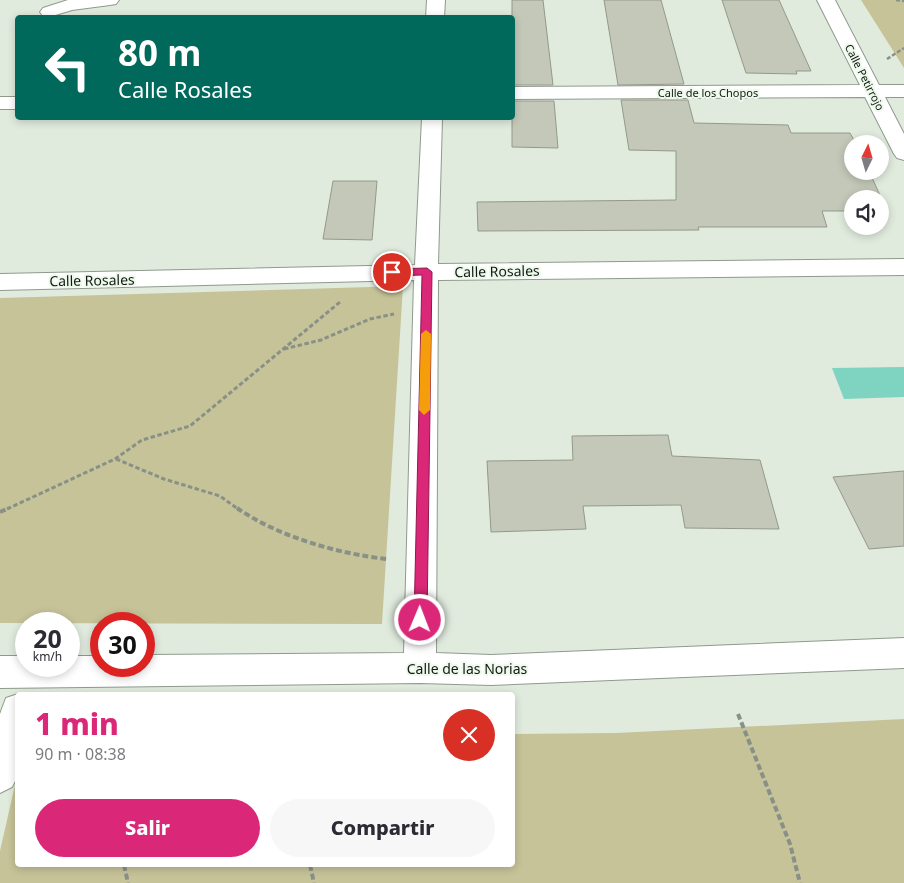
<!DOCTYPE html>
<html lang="es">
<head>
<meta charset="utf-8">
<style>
  body { margin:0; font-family:"Noto Sans",sans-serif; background:#f7f7f7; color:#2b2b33; height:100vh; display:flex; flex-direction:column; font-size:19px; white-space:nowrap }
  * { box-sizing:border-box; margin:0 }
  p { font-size:16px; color:#7c7c81 }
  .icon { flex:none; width:28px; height:28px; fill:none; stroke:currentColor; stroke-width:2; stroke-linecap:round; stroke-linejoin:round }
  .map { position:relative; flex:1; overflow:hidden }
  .sheet { position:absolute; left:15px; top:692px; width:500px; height:175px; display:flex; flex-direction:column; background:#fff; border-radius:5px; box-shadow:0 2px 8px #0003 }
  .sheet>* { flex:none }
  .top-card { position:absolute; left:15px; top:15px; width:500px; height:105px; border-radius:5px; box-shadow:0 2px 8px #0003; background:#00695c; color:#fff; overflow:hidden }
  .needle { width:32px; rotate:5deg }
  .buttons { position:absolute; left:844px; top:135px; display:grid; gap:10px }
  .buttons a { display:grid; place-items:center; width:45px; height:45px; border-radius:50%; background:#fff; box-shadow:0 2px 8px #0003; font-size:25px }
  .speed { position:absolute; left:15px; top:612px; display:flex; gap:10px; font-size:25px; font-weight:700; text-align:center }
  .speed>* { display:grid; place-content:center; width:65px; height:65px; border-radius:50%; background:#fff; box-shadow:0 2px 8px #0003; line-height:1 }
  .speed small { font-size:12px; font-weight:400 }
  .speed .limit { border:8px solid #d22; background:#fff; color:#111 }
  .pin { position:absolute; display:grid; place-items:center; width:42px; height:42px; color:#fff; margin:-21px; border:2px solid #fff; border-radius:50%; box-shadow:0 1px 5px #0007 }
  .me { position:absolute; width:55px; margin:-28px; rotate:1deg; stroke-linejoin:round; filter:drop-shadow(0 0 4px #0008) }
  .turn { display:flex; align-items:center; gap:18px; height:105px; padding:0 20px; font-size:22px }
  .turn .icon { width:65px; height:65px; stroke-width:2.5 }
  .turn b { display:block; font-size:35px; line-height:42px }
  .round { display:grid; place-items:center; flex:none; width:52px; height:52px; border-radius:26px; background:#f7f7f7 }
  .head { display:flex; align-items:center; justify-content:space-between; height:85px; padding:0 20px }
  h1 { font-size:30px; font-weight:800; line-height:38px; color:#db2777 }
  .cta { display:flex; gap:10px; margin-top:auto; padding:10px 20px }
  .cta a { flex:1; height:58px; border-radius:30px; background:#db2777; color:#fff; font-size:20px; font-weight:800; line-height:58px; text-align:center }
  .cta a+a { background:#f7f7f7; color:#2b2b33 }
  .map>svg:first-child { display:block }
</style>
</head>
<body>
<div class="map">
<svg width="904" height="883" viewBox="0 0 904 883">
  <rect width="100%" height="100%" fill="#e0ebde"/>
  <path fill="#c6c399" d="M 861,0 L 904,0 L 904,68 Z
    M 403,286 L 382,624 L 0,623 L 0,298 Z
    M 904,719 L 904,883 L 0,883 L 0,851 L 17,776 L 18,865 L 512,865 L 513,734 L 616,733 Z"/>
  <path fill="#7ed3c1" d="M 904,367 L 904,397 L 844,399 L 832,368 Z"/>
  <path fill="#c3c8b9" stroke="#94998a" d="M 512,0 L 543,0 L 553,85 L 512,85 Z
    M 604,0 L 661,0 L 684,84 L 618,85 Z
    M 722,0 L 779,0 L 811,71 L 796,71 L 797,74 L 746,73 Z
    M 621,100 L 688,100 L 694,123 L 788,125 L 791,133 L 850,133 L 856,144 L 852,144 L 852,171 L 869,171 L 887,211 L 880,211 L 880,199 L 852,199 L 852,211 L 822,211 L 827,227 L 698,227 L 699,230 L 478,231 L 477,202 L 676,200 L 676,151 L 629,150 Z
    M 512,101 L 554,101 L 558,148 L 512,147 Z
    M 333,181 L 377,181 L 372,240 L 323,239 Z
    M 668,435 L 672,456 L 760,460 L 779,529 L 685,528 L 681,505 L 583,506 L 586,529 L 491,532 L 487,461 L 573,460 L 572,436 Z
    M 904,471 L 904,546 L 869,549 L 833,477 Z"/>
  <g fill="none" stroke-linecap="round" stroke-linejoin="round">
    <defs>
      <path id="minor" d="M 68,0 L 119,0 L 116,4 L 110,5 L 72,10 L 49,17 L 43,16 L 40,12 L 43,8 Z
        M 427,0 L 445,0 L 444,18 L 426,18 Z
        M 817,0 L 835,0 L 879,85 L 904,85 L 904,97 L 885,97 L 904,134 L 904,160 L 897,158 L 894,154 L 865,97 L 512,99 L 512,87 L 860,85 Z
        M 0,97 L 18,97 L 18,109 L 0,109 Z
        M 422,118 L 442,118 L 438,264 L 904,259 L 904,275 L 438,280 L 436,653 L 491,655 L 904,638 L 904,668 L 491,685 L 420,683 L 0,688 L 0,656 L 26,656 L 26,666 L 69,666 L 69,656 L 101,656 L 101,666 L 144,666 L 144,655 L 404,653 L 414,280 L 0,290 L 0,274 L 415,265 Z
        M 18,694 L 21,695 L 18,695 L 18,775 L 12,787 L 0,793 L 0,714 L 6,698 Z"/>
    </defs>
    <use href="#minor" stroke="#8f9a8d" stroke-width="2"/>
    <path stroke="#899187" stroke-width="2.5" stroke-dasharray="4 2" stroke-linecap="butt" d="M 896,0 L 904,1
      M 887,59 L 904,48"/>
    <path stroke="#899187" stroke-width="3" stroke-dasharray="4.5 2.5" stroke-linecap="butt" d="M 284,349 L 321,340 L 370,319 L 394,314
      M 116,459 L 164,479 L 220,496 L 238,509
      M 7,509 L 115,459 L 142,440 L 190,426 L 340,302"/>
    <path stroke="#899187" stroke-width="4" stroke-dasharray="6 3" stroke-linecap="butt" d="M 237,508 C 277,536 338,554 387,559
      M 0,512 L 9,508
      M 738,714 L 790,844 L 800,883
      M 124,865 L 128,883
      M 310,865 L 314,883"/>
    <use href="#minor" fill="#fff" fill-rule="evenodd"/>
  </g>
  <path fill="#db2777" stroke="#8e194d" d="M 427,268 L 432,272 L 427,620 L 425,625 L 420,626 L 416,625 L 414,620 L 422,275 L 392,276 L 387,272 L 392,269 Z"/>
  <path fill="#f59e0b" d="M 426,330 L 431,334 L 430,410 L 424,415 L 419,410 L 421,334 Z"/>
  <g text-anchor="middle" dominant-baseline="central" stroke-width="4" stroke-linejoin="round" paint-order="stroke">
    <g font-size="11" fill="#141814" stroke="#edf9eb">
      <text transform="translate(865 77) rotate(63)">Calle Petirrojo</text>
      <text x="708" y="92">Calle de los Chopos</text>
    </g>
    <g font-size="14" fill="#141814" stroke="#edf9eb">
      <text transform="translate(497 271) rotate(-1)">Calle Rosales</text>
      <text transform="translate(92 280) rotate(-1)">Calle Rosales</text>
      <text x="467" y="668">Calle de las Norias</text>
    </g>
  </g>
</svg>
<div class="buttons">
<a><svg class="needle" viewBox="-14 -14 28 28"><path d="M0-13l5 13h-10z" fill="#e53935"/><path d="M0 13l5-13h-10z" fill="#7c7c81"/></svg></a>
<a><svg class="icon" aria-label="sound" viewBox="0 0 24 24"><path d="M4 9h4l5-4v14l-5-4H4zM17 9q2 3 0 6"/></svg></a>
</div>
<div class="speed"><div>20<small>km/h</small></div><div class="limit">30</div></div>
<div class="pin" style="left:392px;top:272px;background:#d93025"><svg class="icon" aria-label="arrive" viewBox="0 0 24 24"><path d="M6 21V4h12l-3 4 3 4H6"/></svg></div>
<svg class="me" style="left:420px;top:620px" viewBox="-20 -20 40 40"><circle r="17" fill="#db2777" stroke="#fff" stroke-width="3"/><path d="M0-11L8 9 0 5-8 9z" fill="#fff"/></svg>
<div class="top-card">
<div class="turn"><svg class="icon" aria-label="left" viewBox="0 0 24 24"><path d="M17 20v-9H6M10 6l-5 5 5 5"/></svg><div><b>80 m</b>Calle Rosales</div></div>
</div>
<section class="sheet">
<div class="head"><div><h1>1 min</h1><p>90 m · 08:38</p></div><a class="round" style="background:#d93025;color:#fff"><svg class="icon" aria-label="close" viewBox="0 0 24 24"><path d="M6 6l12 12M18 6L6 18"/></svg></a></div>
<div class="cta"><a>Salir</a><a>Compartir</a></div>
</section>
</div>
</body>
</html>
